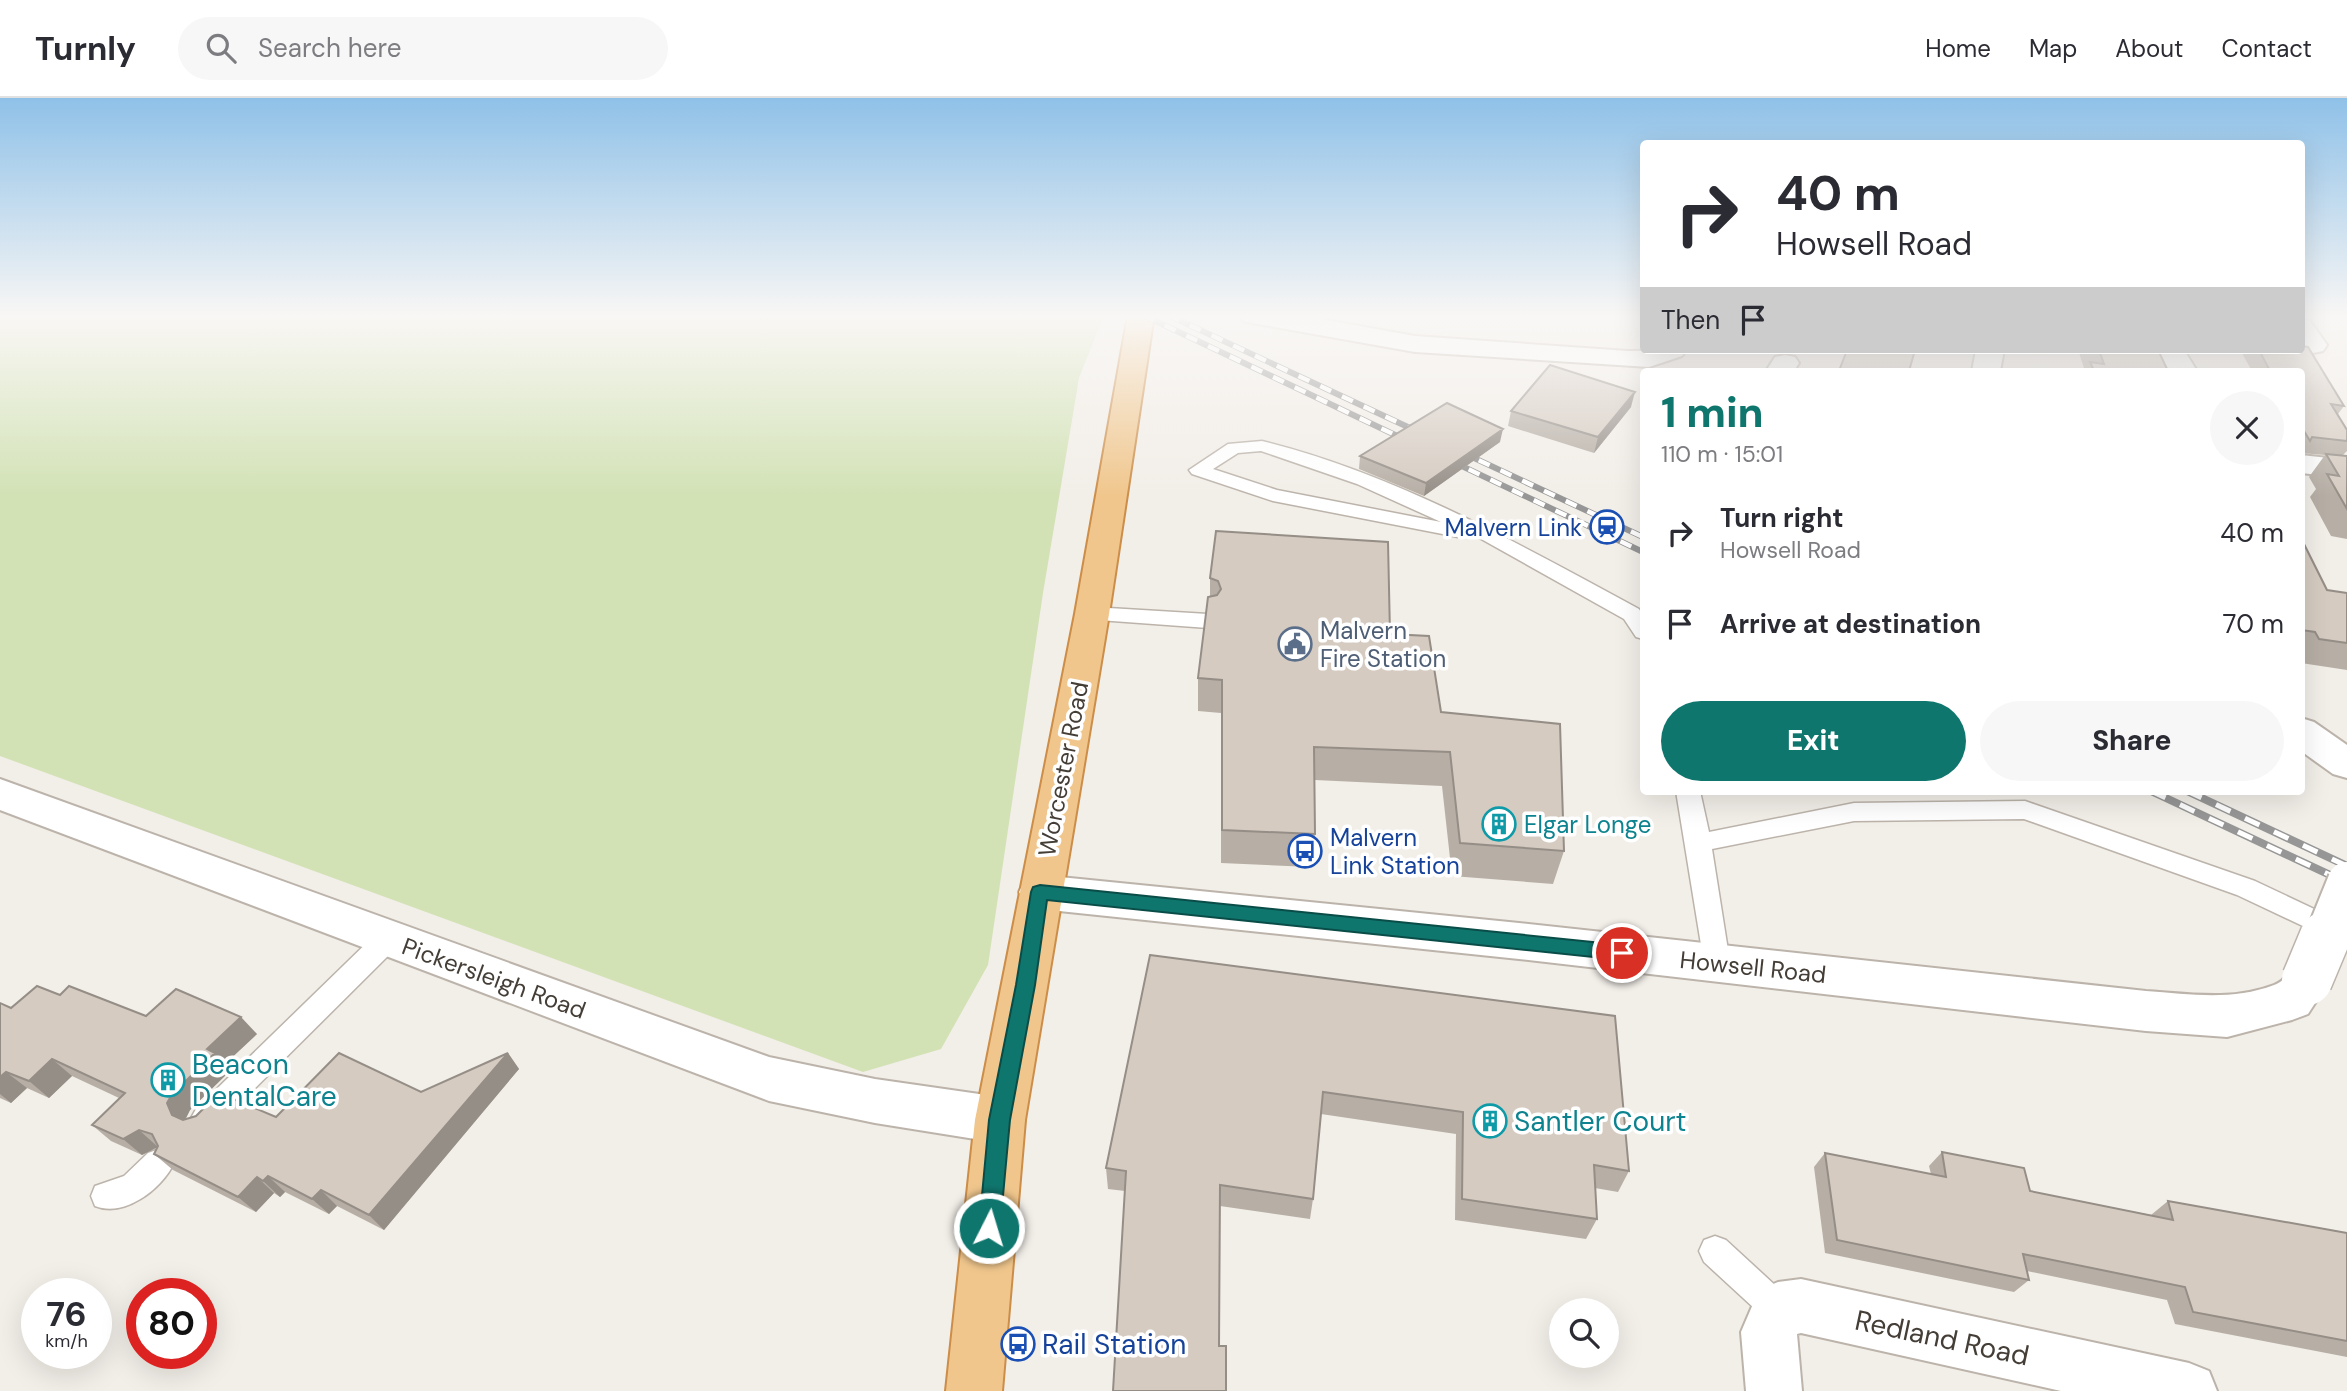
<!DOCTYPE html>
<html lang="en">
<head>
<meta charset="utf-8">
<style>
  body { margin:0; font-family:"DM Sans",sans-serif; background:#f7f7f7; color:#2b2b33; height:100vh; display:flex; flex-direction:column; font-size:26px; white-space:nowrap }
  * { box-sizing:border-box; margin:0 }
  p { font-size:23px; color:#7c7c81 }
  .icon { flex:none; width:38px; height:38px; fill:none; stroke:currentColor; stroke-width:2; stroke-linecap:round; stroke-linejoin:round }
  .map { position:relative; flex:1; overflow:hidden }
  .drawer { position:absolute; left:1640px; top:270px; width:665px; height:427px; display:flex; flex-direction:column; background:#fff; border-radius:7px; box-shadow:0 7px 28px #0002 }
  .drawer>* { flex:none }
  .hud { position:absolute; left:1640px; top:42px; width:665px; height:214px; border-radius:7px; box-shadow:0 7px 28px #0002; background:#fff; color:#2b2b33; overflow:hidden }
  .buttons { position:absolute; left:1549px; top:1200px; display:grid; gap:14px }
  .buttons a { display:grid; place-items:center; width:70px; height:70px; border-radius:50%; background:#fff; box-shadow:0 7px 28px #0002; font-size:35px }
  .speed { position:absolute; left:21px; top:1180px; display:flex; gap:14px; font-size:35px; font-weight:700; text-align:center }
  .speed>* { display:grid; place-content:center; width:91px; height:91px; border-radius:50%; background:#fff; box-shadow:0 7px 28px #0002; line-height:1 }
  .speed small { font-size:18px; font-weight:400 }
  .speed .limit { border:10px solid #d22; background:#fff; color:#111 }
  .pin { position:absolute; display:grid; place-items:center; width:60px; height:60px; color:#fff; margin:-30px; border:4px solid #fff; border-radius:50%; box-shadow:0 2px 7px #0007 }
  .me { position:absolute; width:77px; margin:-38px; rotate:5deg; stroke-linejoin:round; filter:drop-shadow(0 0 5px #0008) }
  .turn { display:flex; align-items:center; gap:24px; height:147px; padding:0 21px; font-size:32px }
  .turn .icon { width:91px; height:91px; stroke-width:2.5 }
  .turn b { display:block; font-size:49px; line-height:60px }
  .then { display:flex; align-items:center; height:66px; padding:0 21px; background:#0003; gap:14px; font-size:26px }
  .round { display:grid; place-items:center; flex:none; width:74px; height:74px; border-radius:37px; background:#f7f7f7 }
  .head { display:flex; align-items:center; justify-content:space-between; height:119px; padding:0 21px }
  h1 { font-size:42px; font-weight:800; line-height:52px; color:#0f766e }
  .button { display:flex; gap:14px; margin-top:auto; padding:14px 21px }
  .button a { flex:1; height:80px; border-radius:42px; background:#0f766e; color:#fff; font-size:28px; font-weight:800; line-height:80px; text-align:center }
  .button a+a { background:#f7f7f7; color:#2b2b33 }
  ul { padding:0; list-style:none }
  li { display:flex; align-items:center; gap:21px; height:91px; padding:0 21px }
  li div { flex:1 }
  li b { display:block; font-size:26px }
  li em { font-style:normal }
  header { display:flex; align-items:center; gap:42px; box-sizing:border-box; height:98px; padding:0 35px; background:#fff; border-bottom:2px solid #e1e1e2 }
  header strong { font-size:33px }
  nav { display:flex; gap:38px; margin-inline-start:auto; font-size:24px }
  .search { width:490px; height:63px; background:#f7f7f7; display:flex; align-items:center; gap:18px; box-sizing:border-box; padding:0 24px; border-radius:38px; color:#7c7c81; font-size:26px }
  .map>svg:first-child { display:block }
</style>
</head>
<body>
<header>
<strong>Turnly</strong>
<div class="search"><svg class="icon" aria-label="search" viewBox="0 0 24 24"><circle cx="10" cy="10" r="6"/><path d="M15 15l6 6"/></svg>Search here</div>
<nav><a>Home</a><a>Map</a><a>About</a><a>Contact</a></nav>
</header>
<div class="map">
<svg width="2347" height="1293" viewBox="0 0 2347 1293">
  <rect width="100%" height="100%" fill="#f2eee8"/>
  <path fill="#d2e2b5" d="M 0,217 L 1104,217 L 1079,280 L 1043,495 L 988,867 L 941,951 L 863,974 L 0,658 Z"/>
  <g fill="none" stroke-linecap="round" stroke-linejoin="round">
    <defs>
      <path id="service" d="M 1262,343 C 1396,376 1519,446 1639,511 L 1643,518 L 1643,541 L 1636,539 L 1624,521 L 1474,437 L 1468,435 L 1458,439 L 1273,403 L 1192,376 L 1189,372 L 1228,346 ZM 1261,353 L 1357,386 L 1441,424 L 1277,392 L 1213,371 L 1238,355 Z
        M 1092,509 L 1208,516 L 1215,518 L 1218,523 L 1215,528 L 1208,530 L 1085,521 L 1082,516 L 1085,511 Z
        M 1676,693 L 1700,693 L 1709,734 L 1854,705 L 2025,703 L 2255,783 L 2344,825 L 2347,834 L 2344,839 L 2335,843 L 2326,839 L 2237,797 L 2024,721 L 1854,723 L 1712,751 L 1730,865 L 1726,873 L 1717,876 L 1708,873 L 1704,865 Z
        M 388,830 L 397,833 L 401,841 L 397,849 L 216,1029 L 206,1033 L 196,1029 L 191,1020 L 196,1011 L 379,833 Z
        M 159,1051 L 170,1055 L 174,1065 C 162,1091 124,1120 95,1108 L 91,1098 L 95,1088 L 124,1078 L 148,1055 Z
        M 1715,1138 L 1726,1142 L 1789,1200 L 1794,1211 L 1789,1222 L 1778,1227 L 1767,1222 L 1704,1164 L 1699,1153 L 1704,1142 Z"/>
      <path id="minor" d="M 1239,217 L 1298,217 L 1415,238 L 1628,253 L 1686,252 L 1682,258 L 1649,269 L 1415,254 L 1252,225 L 1243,223 Z
        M 2301,221 L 2310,223 L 2327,247 L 2323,253 L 2313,255 L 2301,250 Z
        M 1976,252 L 2004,252 L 2000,273 L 1972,273 Z
        M 2162,252 L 2184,252 L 2197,273 L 2169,273 L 2159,256 Z
        M 1785,257 L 1795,259 L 1799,265 L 1794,273 L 1766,273 L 1775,259 Z
        M 2301,357 L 2347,362 L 2347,380 L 2301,375 Z
        M 2301,620 L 2314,624 L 2347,647 L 2347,680 L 2333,676 L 2301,653 Z
        M 1801,1181 L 2189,1265 L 2209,1273 L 2217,1293 L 2061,1293 L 1801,1235 L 1797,1236 L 1802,1293 L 1746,1293 L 1741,1234 L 1759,1192 L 1778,1184 Z"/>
      <path id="tertiary" d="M 0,681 L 769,959 L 875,981 L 1000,999 L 1017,1006 L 1025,1022 L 1017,1038 L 1000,1045 L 875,1025 L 769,1003 L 0,712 Z
        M 1040,777 L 1519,825 L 2146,893 C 2190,896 2232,903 2274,887 C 2297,878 2285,855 2323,869 L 2330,882 L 2308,916 L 2292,922 L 2227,939 L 2146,933 L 1519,861 L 1040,811 L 1025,806 L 1019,794 L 1025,782 Z"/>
      <path id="trunk" d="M 1128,217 L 1154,217 L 1109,516 L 1025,1022 L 1002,1293 L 946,1293 L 975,1022 L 1075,516 Z"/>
    </defs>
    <use href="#service" stroke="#bcb4ab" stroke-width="3"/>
    <use href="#minor" stroke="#bcb4ab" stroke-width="4"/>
    <use href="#tertiary" stroke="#bcb4ab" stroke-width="4"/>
    <use href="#trunk" stroke="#cc8d48" stroke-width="4"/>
    <use href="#service" fill="#fff" fill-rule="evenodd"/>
    <use href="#minor" fill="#fff" fill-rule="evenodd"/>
    <use href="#tertiary" fill="#fff" fill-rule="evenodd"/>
    <use href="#trunk" fill="#f0c68c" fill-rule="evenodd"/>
    <defs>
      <path id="rail-far1" d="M 1143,217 L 1412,345
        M 1168,217 L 1425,337
        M 1457,352 L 1643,439
        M 1447,361 L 1643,454"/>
      <path id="rail" d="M 2151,693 L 2347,785
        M 2187,693 L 2347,768"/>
    </defs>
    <use href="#rail-far1" stroke="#969696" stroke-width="6"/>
    <use href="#rail" stroke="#969696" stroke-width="8"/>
    <use href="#rail-far1" stroke="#fff" stroke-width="4.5" stroke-dasharray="12" stroke-linecap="butt"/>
    <use href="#rail" stroke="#fff" stroke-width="5" stroke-dasharray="16" stroke-linecap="butt"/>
    <defs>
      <path id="tertiary-bridge-far1" d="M 2324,840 L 2347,783"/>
      <path id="tertiary-bridge" d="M 2307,882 L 2325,839"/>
    </defs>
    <use href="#tertiary-bridge-far1" stroke="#bcb4ab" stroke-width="42" stroke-linecap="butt"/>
    <use href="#tertiary-bridge" stroke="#bcb4ab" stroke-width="53" stroke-linecap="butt"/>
    <use href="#tertiary-bridge-far1" stroke="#fff" stroke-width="38"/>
    <use href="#tertiary-bridge" stroke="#fff" stroke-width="50"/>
  </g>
  <path fill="#b7afa6" d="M 2078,252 L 2158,252 L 2168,273 L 2085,273 Z
    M 2246,252 L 2301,252 L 2344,308 L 2338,316 L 2347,332 L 2347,353 L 2343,357 L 2347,358 L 2347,441 L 2331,438 L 2310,399 L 2316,391 L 2309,379 L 2325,357 L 2301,355 L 2301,273 L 2252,273 L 2243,257 Z
    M 1631,309 L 1594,355 L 1508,328 L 1511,313 Z
    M 1500,344 L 1424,398 L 1359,371 L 1360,358 Z
    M 2301,440 L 2327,492 L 2347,495 L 2347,572 L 2301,565 Z
    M 1210,480 L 1390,536 L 1441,614 L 1564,753 L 1553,786 L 1452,778 L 1442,688 L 1315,682 L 1315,736 L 1311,769 L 1221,765 L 1221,615 L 1198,613 L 1198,580 L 1210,499 Z
    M 1150,857 L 1629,1073 L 1618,1094 L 1595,1090 L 1597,1121 L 1586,1141 L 1455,1122 L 1456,1036 L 1321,1016 L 1313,1101 L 1310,1121 L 1220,1108 L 1219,1248 L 1226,1293 L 1125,1093 L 1108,1091 L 1106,1070 Z
    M 60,897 L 146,918 L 257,936 L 226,965 L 232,971 L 190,1012 L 185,1022 L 276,1019 L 421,994 L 508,955 L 519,971 L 384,1132 L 337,1108 L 329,1116 L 285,1094 L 280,1099 L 274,1095 L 256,1114 L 173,1072 L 154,1056 L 157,1049 L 142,1057 L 111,1043 L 92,1027 L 119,1000 L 72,978 L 49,1000 L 27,990 L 11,1005 L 0,1000 L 0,905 L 11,910 Z
    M 1942,1054 L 2030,1093 L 2151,1117 L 2168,1103 L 2347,1135 L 2347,1259 L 2175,1226 L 2167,1202 L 2027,1173 L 2029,1182 L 2014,1194 L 1825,1155 L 1814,1069 L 1825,1055 L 1931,1076 L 1929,1068 Z"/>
  <path fill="#958e87" d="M 1635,294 L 1631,309 L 1594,355 L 1598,339 Z
    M 1503,331 L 1500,344 L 1424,398 L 1426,385 Z
    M 241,919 L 257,936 L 226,965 L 232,971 L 190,1012 L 185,1022 L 190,1033 L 172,1017 L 167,1005 L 172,996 L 207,951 Z
    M 508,955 L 519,971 L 384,1132 L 369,1117 Z
    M 52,961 L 72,978 L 49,1000 L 29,983 Z
    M 6,974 L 27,990 L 11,1005 L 0,996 L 0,979 Z
    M 139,1032 L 158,1049 L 142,1057 L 123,1041 Z
    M 268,1078 L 285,1094 L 280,1099 L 263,1083 Z
    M 257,1079 L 274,1095 L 256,1114 L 238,1099 Z
    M 321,1092 L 337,1108 L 329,1116 L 312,1101 Z"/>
  <path fill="#d5cbc1" stroke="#958e87" stroke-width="2" d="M 2301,248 L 2308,249 L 2344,308 L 2331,306 L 2347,332 L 2347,343 L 2312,339 L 2310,343 L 2301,328 L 2301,273 L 2270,273 L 2259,252 L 2301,252 Z
    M 1847,252 L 1915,252 L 1909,273 L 1839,273 Z
    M 2099,252 L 2158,252 L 2168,273 L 2094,273 L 2090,264 L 2104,266 Z
    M 1550,267 L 1635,294 L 1598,339 L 1511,313 Z
    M 1447,305 L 1503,331 L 1426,385 L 1360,358 Z
    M 2326,356 L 2347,358 L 2347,411 L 2327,376 L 2339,378 Z
    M 1216,433 L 1388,444 L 1390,536 L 1429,538 L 1441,614 L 1560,626 L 1564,753 L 1460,745 L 1450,654 L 1314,649 L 1315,736 L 1222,732 L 1222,582 L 1198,580 L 1208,499 L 1217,497 L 1221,491 L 1218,483 L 1210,480 Z
    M 2301,440 L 2327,492 L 2347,495 L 2347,545 L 2319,541 L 2315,534 L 2301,532 Z
    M 1150,857 L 1615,918 L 1629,1073 L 1594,1067 L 1597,1121 L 1462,1101 L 1463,1014 L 1323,994 L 1313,1101 L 1220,1087 L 1219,1248 L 1226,1248 L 1226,1293 L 1113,1293 L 1126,1073 L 1106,1070 Z
    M 37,888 L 60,897 L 69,888 L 146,918 L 176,891 L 241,919 L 207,951 L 215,955 L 172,996 L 167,1005 L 172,1017 L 183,1022 L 196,1018 L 219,995 L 276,1019 L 339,955 L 421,994 L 508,955 L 369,1117 L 321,1092 L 312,1101 L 268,1078 L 263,1083 L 257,1079 L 238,1099 L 154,1056 L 158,1048 L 152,1036 L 139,1032 L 123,1041 L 92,1027 L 125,995 L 52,961 L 29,983 L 6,974 L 0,979 L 0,905 L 11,910 Z
    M 1942,1054 L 2024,1070 L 2030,1093 L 2173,1122 L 2168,1103 L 2347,1135 L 2347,1243 L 2193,1214 L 2185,1189 L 2023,1156 L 2029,1182 L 1837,1142 L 1825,1055 L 1946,1079 Z"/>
  <linearGradient id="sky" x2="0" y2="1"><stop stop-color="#8fc1e8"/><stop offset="0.55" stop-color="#f9f7f5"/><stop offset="1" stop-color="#f9f7f5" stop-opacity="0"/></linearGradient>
  <rect width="2347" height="398" fill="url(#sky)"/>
  <path fill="#0f766e" stroke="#0a4d48" stroke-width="2" d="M 1040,787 L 1622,847 L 1628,849 L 1631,855 L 1628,860 L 1622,862 L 1047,802 L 1035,887 L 1010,1022 L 1000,1130 L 997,1138 L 989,1141 L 982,1138 L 979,1130 L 989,1022 L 1016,887 L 1031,794 L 1033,789 Z"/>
  <defs>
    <symbol id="station-ring" viewBox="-11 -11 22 22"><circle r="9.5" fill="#fff" stroke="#1a4fb4" stroke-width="1.5"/><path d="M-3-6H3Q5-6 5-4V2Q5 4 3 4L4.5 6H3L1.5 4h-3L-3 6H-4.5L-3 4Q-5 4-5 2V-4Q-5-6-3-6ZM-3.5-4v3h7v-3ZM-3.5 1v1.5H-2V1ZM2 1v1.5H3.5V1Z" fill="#1a4fb4"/></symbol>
    <symbol id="civic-ring" viewBox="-11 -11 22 22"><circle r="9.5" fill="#fff" stroke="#5c6f8a" stroke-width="1.5"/><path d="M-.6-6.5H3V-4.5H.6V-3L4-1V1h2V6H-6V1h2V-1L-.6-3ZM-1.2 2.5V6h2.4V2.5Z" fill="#5c6f8a"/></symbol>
    <symbol id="building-ring" viewBox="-11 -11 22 22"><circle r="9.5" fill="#fff" stroke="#0f9aa8" stroke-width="1.5"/><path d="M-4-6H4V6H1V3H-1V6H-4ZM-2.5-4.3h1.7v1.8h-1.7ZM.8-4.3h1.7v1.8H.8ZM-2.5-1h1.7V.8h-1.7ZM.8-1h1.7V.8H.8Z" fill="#0f9aa8"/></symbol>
    <symbol id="bus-ring" viewBox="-11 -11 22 22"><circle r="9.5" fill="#fff" stroke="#1a4fb4" stroke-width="1.5"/><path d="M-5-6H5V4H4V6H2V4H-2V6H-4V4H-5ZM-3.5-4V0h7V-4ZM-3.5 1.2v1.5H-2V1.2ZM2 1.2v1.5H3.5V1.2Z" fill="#1a4fb4"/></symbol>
  </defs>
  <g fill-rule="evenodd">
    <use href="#station-ring" x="1588" y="410" width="38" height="38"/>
    <use href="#civic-ring" x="1276" y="527" width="38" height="38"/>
    <use href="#building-ring" x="1480" y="707" width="38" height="38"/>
    <use href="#bus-ring" x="1286" y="734" width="38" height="38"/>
    <use href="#building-ring" x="149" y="963" width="38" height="38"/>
    <use href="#building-ring" x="1471" y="1004" width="38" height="38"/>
    <use href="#bus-ring" x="999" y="1227" width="38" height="38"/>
  </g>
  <g text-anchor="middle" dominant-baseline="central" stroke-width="7" stroke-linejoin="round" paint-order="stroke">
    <g font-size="24" fill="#164399" stroke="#fff" text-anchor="end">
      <text x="1582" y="429">Malvern Link</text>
      <text x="1330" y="739" text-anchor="start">Malvern<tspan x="1330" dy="28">Link Station</tspan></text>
    </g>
    <g font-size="24" fill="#4e5e75" stroke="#fff" text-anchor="start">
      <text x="1320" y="532">Malvern<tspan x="1320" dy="28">Fire Station</tspan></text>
    </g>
    <g font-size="24" fill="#443e37" stroke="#fff">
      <text transform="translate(1063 671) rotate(-79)">Worcester Road</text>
      <text transform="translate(1753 869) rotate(6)">Howsell Road</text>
      <text transform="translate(494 880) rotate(20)">Pickersleigh Road</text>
    </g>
    <g font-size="24" fill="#0d838f" stroke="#fff" text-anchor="start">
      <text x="1524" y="726">Elgar Longe</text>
    </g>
    <g font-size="28" fill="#0d838f" stroke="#fff" text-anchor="start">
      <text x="192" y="966">Beacon<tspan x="192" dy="32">DentalCare</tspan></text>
      <text x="1514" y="1023">Santler Court</text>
    </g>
    <g font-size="28" fill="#443e37" stroke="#fff">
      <text transform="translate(1942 1240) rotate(12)">Redland Road</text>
    </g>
    <g font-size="28" fill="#164399" stroke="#fff" text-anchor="start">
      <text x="1042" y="1246">Rail Station</text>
    </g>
  </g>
</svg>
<div class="buttons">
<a><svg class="icon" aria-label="search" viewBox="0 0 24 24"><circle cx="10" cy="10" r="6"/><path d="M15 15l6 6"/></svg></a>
</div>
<div class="speed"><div>76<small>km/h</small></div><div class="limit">80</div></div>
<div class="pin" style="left:1622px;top:855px;background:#d93025"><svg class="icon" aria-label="arrive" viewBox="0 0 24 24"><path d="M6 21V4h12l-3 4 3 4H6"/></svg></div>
<svg class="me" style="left:989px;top:1130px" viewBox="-20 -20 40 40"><circle r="17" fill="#0f766e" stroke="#fff" stroke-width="3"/><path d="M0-11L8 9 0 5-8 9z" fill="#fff"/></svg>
<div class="hud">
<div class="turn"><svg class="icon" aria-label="right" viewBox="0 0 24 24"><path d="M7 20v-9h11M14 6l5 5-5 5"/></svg><div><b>40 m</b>Howsell Road</div></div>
<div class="then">Then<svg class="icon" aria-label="arrive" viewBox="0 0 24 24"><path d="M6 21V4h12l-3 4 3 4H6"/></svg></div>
</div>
<section class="drawer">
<div class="head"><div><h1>1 min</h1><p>110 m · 15:01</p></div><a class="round"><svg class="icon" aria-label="close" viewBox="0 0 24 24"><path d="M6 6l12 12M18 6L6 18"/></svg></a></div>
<ul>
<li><svg class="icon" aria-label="right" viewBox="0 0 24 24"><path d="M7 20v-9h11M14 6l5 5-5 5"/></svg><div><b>Turn right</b><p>Howsell Road</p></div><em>40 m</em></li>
<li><svg class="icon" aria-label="arrive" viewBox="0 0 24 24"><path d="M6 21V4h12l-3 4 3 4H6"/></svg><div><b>Arrive at destination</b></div><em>70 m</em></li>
</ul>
<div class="button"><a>Exit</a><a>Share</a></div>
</section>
</div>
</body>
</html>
